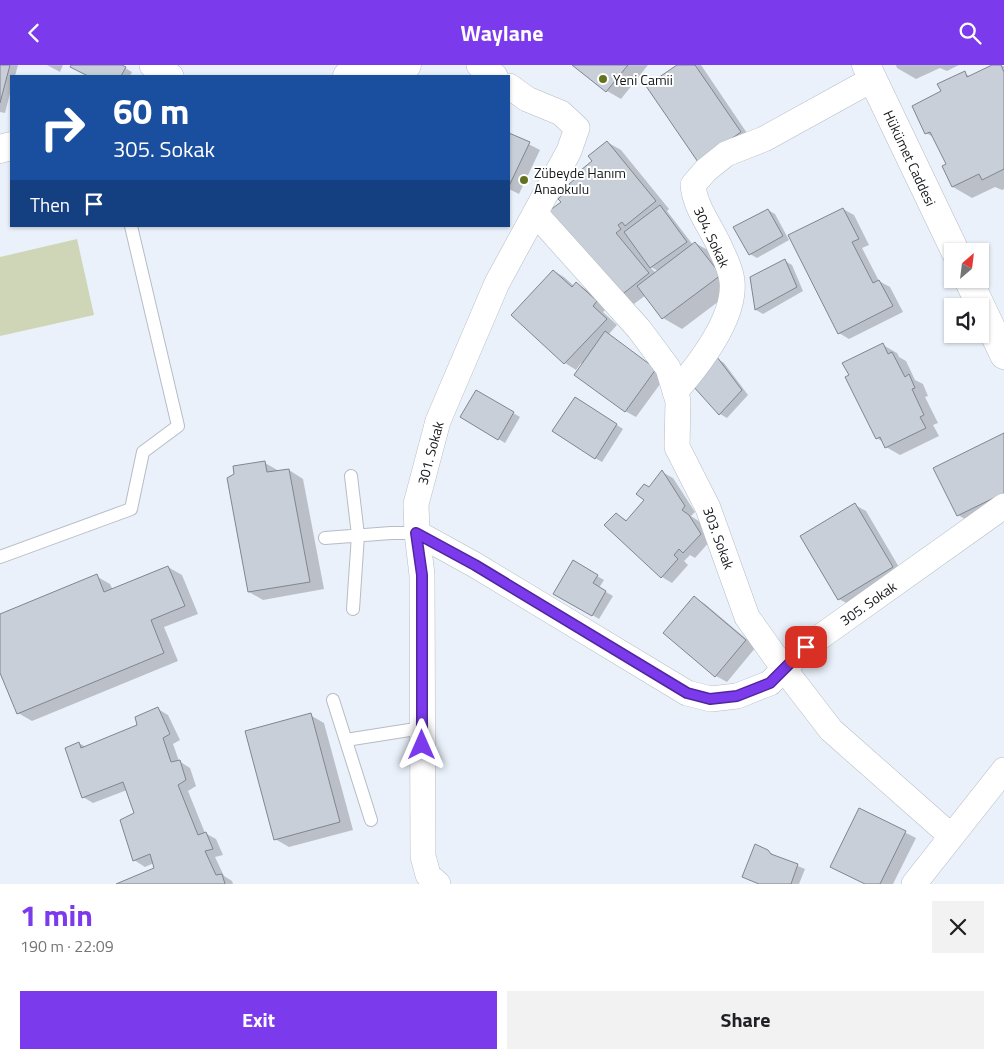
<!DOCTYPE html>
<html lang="en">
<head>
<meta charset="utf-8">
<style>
  body { margin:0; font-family:"Titillium Web",sans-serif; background:#f2f2f2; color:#202124; height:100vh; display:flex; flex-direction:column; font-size:19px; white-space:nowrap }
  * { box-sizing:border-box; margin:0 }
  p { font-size:16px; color:#757577 }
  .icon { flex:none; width:28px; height:28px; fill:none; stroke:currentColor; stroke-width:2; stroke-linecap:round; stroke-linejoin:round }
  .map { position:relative; height:819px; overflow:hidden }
  .details { display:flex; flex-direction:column; background:#fff; flex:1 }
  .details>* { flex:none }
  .hud { position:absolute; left:10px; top:10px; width:500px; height:152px; border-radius:0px; box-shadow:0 1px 4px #0004; background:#1a4fa0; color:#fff; overflow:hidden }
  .needle { width:32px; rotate:28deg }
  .fabs { position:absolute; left:944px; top:178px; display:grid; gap:10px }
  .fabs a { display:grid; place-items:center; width:45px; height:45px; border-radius:0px; background:#fff; box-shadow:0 1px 4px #0004; font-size:25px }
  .pin { position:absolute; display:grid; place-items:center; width:42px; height:42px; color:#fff; margin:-21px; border-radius:10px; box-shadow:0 2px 8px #0006 }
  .me { position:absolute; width:55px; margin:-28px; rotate:0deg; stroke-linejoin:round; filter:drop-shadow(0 0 4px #0008) }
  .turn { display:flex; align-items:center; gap:18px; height:105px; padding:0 20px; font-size:22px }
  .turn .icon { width:65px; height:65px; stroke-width:2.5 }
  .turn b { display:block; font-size:35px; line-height:42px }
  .then { display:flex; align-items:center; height:48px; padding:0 20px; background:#0003; gap:10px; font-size:19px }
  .round { display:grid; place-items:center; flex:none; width:52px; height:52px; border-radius:0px; background:#f2f2f2 }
  .overview { display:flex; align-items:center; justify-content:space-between; height:85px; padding:0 20px }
  h1 { font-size:30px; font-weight:700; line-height:38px; color:#7c3aed }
  .button { display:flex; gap:10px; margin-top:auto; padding:10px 20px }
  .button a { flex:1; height:58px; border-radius:0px; background:#7c3aed; color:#fff; font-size:20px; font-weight:700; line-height:58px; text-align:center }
  .button a+a { background:#f2f2f2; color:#202124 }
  header { display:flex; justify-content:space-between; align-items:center; height:65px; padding:0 20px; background:#7c3aed; color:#fff; font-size:22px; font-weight:700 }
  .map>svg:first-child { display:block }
</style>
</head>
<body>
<header><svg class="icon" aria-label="back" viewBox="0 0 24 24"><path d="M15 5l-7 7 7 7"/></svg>Waylane<svg class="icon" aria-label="search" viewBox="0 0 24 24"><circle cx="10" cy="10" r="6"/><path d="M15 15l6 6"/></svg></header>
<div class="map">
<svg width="1004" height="819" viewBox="0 0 1004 819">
  <rect width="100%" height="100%" fill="#eaf1fa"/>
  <path fill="#ced6b7" d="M 77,174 L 94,250 L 0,271 L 0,192 Z"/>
  <path fill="#0003" fill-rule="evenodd" d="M 0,0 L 18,0 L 15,11 L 11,11 L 11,24 L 5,48 L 0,47 Z
    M 47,0 L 63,0 L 60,7 Z
    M 73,0 L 120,0 L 132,7 L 130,11 L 90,11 L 72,1 Z
    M 574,0 L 648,0 L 621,34 L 607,26 Z
    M 679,0 L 701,0 L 751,74 L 699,96 Z
    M 896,0 L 959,0 L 947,6 L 940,3 L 916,14 L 897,3 Z
    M 994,0 L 1004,1 L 1004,124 L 1002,125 L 995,122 L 972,133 L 953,122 L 943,102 L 947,100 L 935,73 L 926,68 L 943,27 L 964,8 L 971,12 Z
    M 509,69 L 540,85 L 519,129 L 509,124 Z
    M 607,77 L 621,85 L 669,144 L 667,146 L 693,180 L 695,178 L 715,189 L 739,221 L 682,264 L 663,253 L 646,230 L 634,239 L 620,231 L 563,137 ZM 650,202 L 651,202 L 658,206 L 656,208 Z
    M 843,144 L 854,150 L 869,180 L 862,183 L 879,216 L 890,222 L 903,247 L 849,274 L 839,268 Z
    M 768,145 L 775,149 L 789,175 L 757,193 L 750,189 Z
    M 785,196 L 792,200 L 803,226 L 763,249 L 756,245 L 752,212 Z
    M 554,206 L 564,212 L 574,221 L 576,218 L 587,225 L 607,243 L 603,247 L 617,260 L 608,270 L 666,311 L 636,352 L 625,346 L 581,298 L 576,305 L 565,298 L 513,250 Z
    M 883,280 L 897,288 L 899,292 L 906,296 L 915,315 L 923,319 L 928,331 L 925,332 L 938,358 L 933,360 L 939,371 L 900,390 L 886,382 L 884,378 L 877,373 Z
    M 718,294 L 724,298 L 748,330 L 727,353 L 720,349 L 695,321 Z
    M 477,327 L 520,352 L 505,378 L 462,352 Z
    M 582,337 L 623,364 L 602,397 L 595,393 Z
    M 1004,369 L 1004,448 L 977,461 L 958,450 Z
    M 265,398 L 279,406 L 289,405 L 303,414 L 324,524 L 263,535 L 249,527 Z
    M 662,407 L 673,413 L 695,447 L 691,451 L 700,457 L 711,475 L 695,493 L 690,490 L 684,496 L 688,500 L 672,518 L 662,512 L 616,449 L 628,456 L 645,435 L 650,424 Z
    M 855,440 L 866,446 L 903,509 L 850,540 L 839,534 Z
    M 573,497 L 604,515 L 599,523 L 613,531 L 599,554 L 555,528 Z
    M 168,502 L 182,510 L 198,549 L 164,562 L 178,596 L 32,656 L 18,648 L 0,604 L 0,550 L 96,511 L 110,519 L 113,525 Z
    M 694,533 L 705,539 L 756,582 L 727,617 L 716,611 L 665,568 Z
    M 158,644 L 168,650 L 180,675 L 173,679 L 179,696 L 190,703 L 196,721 L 188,726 L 205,768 L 216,774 L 223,790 L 215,792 L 224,811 L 232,816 L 233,819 L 117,819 L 155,804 L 154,798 L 145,802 L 134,795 L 135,748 L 127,725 L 93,738 L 83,732 L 79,678 L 86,682 L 139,661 Z
    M 310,650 L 324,658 L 353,765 L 289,782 L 275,774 Z
    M 859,744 L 916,773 L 893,819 L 866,819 Z
    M 768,786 L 777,792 L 805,804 L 799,819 L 760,819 Z"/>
  <path fill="#c9cfd9" stroke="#80868f" d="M 0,0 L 10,0 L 0,38 Z
    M 71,0 L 122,0 L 126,2 L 121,11 L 88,11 L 70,2 Z
    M 572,0 L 628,0 L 606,27 Z
    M 677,0 L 695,0 L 741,67 L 698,97 L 646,21 Z
    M 992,0 L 1001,0 L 1004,7 L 1004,104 L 982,115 L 979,109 L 952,122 L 942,101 L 946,99 L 930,67 L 925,69 L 912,41 L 941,26 L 937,19 L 965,6 L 967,12 Z
    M 509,68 L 530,77 L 509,121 Z
    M 607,76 L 656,136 L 625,161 L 622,157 L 618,160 L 621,164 L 616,168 L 649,208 L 619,232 L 549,146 L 561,137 L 558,134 L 571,122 L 569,119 L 584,107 L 581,105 L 592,96 L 588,91 Z
    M 660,140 L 687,177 L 650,203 L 624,167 Z
    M 843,143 L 859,174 L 852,177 L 873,218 L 879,215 L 893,241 L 838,269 L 788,170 Z
    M 768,144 L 783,171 L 749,190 L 733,162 Z
    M 695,177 L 721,210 L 662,254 L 637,221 Z
    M 785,194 L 797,222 L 755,245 L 750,212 Z
    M 553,205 L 572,222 L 576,217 L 597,236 L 593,241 L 607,254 L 564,299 L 511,250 Z
    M 605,266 L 656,304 L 625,347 L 574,310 Z
    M 883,278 L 888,289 L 892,287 L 905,312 L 909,309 L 915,323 L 912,324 L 924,350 L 920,352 L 926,363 L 885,383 L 880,372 L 876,374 L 845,312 L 849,310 L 842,298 Z
    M 717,292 L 742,325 L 719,350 L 693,321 Z
    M 476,325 L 514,347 L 498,375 L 460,352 Z
    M 575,332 L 617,359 L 595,394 L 552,366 Z
    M 1004,368 L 1004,428 L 957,451 L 933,403 Z
    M 265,396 L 267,407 L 289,404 L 310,517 L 248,527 L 227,413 L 234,409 L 233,401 Z
    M 662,405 L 685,441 L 682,445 L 689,450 L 701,469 L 683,488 L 679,484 L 674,490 L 678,494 L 661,513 L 604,460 L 616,448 L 626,456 L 644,435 L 636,429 L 644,419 L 649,422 Z
    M 855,438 L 893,502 L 838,535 L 800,471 Z
    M 573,495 L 598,510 L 593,518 L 606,526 L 592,551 L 553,529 Z
    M 168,501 L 185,541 L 151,555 L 164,588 L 17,649 L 0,608 L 0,549 L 97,509 L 104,527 Z
    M 694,531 L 746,575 L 715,612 L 663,568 Z
    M 158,642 L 170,669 L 163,673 L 171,697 L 180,695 L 186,715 L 178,720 L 198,770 L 206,767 L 213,784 L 205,786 L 216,810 L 222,809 L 225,819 L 116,819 L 154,803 L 150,789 L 133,796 L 120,755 L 134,748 L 123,717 L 82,733 L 65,683 L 79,677 L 81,683 L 137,660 L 135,652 Z
    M 311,648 L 340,757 L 274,775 L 245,666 Z
    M 859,743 L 906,766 L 880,819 L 865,819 L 830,802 Z
    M 755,779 L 768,785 L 771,789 L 798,799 L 791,819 L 759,819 L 742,812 Z"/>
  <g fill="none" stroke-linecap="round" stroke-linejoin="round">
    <defs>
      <path id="service" d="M 351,411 L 358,470 L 353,544
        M 325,473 L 391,468 L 417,468
        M 0,492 L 131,444 L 143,387 L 178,361 L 131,161
        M 333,635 L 371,755
        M 346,675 L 422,663"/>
      <path id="minor" d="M 152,0 L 171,11
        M 479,0 L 495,11
        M 535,148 L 639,264 L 668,303 L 678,336 L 677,382 L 708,443 L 747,552 L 784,604 L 831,665 L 951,771
        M 675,327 C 698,301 736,253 732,216 C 731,207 726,195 722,187 C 713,164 695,144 693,120 L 706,105 L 726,89 L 764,74 L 873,14
        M 417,468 L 475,500 L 687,628 L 711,634 L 737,631 L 770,618 L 806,582 L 1004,441
        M 438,819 L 428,810 L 423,791 L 422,510 L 417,468 L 416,439 L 438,356 L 497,218 L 569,86 L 577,63 L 561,48 L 527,34 L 509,21
        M 914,819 L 1004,705"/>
      <path id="tertiary" d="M 866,0 L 955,186
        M 347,11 L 407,0
        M 0,84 L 11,81
        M 968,214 L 1004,290"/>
    </defs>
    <use href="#service" stroke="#b6bcc5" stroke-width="14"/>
    <use href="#minor" stroke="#b6bcc5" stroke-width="26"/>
    <use href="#tertiary" stroke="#b6bcc5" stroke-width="29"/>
    <use href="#service" stroke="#fff" stroke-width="12"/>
    <use href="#minor" stroke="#fff" stroke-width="25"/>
    <use href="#tertiary" stroke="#fff" stroke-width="28"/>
  </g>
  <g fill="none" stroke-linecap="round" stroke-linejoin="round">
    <defs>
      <path id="route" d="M 422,680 L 422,510 L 416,468 L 475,500 L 687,628 L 710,634 L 737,631 L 770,618 L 806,582"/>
    </defs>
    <use href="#route" stroke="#51269a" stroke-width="12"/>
    <use href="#route" stroke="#7c3aed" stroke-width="9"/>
  </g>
  <g fill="#63721e" stroke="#fff" stroke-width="2">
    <circle cx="603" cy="14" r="5"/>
    <circle cx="524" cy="115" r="5"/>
  </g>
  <g text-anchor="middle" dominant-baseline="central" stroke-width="4" stroke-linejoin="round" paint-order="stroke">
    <g font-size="14" fill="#15171a" stroke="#fff" text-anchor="start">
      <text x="613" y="14">Yeni Camii</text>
      <text x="534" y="107">Zübeyde Hanım<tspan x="534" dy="16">Anaokulu</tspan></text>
    </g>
    <g font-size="14" fill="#15171a" stroke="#fff">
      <text transform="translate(910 93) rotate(65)">Hükümet Caddesi</text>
      <text transform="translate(712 172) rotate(65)">304. Sokak</text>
      <text transform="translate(430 388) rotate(-75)">301. Sokak</text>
      <text transform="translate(719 473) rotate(70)">303. Sokak</text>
      <text transform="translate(868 538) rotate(-35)">305. Sokak</text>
    </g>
  </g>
</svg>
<div class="fabs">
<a><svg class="needle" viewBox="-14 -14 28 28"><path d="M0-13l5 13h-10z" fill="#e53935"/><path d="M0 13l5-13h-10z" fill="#757577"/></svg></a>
<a><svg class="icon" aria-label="sound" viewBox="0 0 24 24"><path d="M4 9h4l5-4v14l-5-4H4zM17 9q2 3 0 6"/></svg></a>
</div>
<div class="pin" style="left:806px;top:582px;background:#d93025"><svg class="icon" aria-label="arrive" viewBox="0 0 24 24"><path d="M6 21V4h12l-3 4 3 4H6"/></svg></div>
<svg class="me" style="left:422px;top:680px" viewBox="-20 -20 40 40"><path d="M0-17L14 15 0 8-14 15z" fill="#7c3aed" stroke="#fff" stroke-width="4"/></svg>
<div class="hud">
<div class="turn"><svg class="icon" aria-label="right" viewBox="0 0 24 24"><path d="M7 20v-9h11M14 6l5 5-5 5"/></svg><div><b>60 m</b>305. Sokak</div></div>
<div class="then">Then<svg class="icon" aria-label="arrive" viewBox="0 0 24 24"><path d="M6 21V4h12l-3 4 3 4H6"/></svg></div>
</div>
</div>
<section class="details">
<div class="overview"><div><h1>1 min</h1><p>190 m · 22:09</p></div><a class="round"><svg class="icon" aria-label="close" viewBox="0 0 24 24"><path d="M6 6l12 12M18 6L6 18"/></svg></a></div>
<div class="button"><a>Exit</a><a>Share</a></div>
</section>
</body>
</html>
